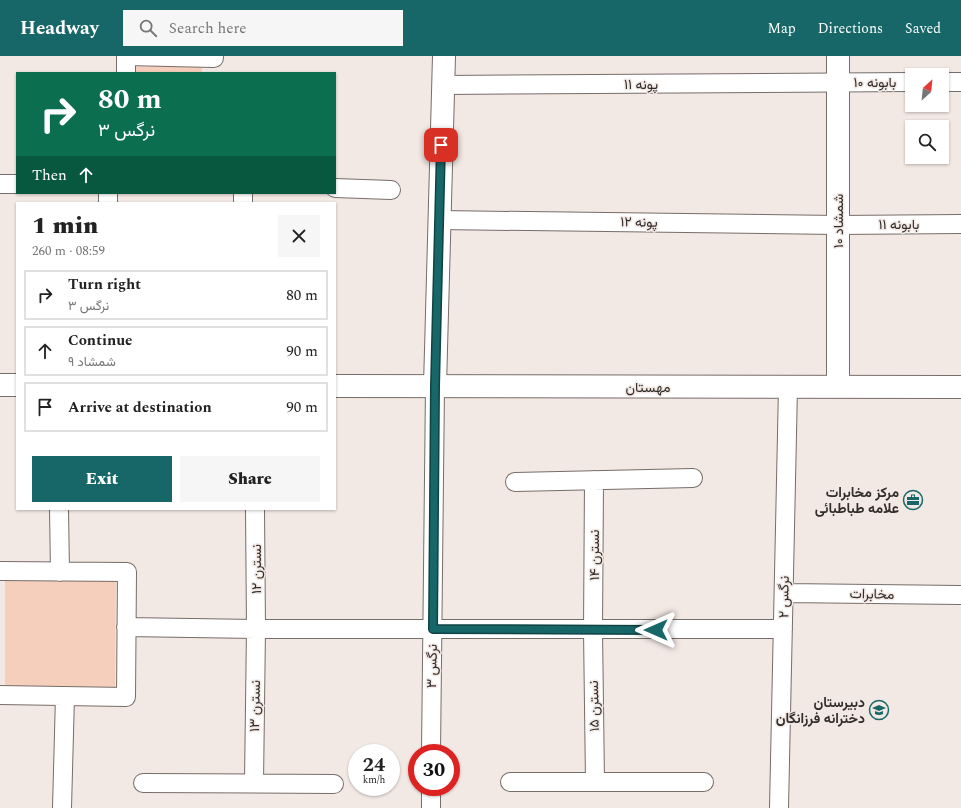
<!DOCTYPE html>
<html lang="en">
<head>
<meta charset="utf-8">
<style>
  body { margin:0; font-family:Spectral,Vazirmatn,serif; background:#f6f6f6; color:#222; height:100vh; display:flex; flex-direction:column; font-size:15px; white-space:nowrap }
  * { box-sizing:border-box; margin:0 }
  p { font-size:13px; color:#767676 }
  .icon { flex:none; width:22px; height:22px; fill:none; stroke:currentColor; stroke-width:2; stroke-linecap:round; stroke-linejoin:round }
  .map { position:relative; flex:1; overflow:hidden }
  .panel { position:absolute; left:16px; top:146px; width:320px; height:308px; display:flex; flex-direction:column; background:#fff; border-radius:0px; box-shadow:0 1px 3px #0004 }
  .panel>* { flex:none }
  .guide { position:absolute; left:16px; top:16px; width:320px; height:122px; border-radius:0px; box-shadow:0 1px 3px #0004; background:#0b6e4f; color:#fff; overflow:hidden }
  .needle { width:26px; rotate:27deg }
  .controls { position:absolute; left:905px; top:12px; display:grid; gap:8px }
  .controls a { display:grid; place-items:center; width:44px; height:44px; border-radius:0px; background:#fff; box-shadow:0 1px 3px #0004; font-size:20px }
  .speed { position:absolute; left:348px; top:688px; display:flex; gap:8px; font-size:20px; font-weight:700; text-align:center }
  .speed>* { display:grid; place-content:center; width:52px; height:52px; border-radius:50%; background:#fff; box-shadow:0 1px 3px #0004; line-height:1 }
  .speed small { font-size:10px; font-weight:400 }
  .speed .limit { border:6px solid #d22; background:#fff; color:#111 }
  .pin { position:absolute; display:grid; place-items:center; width:34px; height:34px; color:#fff; margin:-17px; border-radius:8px; box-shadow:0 2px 6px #0006 }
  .me { position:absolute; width:44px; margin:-22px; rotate:270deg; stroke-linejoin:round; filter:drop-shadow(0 0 3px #0008) }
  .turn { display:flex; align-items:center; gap:14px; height:84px; padding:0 16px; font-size:18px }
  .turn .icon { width:52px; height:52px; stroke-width:2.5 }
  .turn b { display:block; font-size:28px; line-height:34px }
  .then { display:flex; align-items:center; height:38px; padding:0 16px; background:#0003; gap:8px; font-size:15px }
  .round { display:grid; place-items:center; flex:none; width:42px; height:42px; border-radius:0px; background:#f6f6f6 }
  .summary { display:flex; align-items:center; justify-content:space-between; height:68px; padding:0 16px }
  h1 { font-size:24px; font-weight:800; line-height:30px }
  .cta { display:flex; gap:8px; margin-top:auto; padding:8px 16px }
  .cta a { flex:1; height:46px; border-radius:0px; background:#186768; color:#fff; font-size:16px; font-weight:800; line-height:46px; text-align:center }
  .cta a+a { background:#f6f6f6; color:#222 }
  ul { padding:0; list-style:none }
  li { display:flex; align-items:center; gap:12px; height:50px; margin:0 8px 6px; padding:0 8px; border:2px solid #e0e0e0; border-radius:0px }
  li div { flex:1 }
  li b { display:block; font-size:15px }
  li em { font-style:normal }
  header { display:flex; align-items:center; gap:24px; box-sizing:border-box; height:56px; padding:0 20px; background:#186768; color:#fff }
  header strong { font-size:19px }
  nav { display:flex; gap:22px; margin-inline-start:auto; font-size:14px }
  .search { width:280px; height:36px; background:#f6f6f6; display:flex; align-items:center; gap:10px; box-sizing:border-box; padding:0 14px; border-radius:0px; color:#767676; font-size:15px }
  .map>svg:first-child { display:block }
</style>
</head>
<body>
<header>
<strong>Headway</strong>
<div class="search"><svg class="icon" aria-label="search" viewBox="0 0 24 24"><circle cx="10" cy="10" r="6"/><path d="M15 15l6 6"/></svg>Search here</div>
<nav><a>Map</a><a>Directions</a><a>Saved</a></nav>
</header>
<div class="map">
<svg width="961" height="752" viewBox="0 0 961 752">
  <rect width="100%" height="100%" fill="#f2e8e4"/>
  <path fill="#f6cfbc" d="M 202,8 L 202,17 L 133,17 L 133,11 Z
    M 5,524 L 116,525 L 115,633 L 5,632 Z"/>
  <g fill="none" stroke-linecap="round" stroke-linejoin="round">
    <defs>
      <path id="minor" d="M 126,0 L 214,2
        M 126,17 L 126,0
        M 942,26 L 961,26
        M 443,29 L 912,26
        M 0,128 L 17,128
        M 335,132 L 391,134
        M 108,137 L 108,147
        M 243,147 L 243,137
        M 439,164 L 838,169 L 961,168
        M 594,424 L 593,574 L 595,726
        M 515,426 L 693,422
        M 59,453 L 60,516
        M 0,515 L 127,516 L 126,641 L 0,639
        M 784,537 L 961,539
        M 126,571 L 256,573 L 783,573
        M 431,697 L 435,330
        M 510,726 L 704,726
        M 143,727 L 334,728
        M 254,727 L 256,573 L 255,453
        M 62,752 L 65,640
        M 431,752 L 431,731
        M 779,752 L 788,331"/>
      <path id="tertiary" d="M 0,329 L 17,329
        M 335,330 L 961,331
        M 435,330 L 444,0
        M 838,331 L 838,0"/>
    </defs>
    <use href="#minor" stroke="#766d69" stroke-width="20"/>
    <use href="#tertiary" stroke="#766d69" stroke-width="24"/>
    <use href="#minor" stroke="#fff" stroke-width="18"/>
    <use href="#tertiary" stroke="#fff" stroke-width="22"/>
  </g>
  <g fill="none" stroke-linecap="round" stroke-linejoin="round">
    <defs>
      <path id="route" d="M 441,89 L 435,330 L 433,573 L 656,574"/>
    </defs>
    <use href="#route" stroke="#104344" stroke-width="10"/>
    <use href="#route" stroke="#186768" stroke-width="7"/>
  </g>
  <defs>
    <symbol id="office-ring" viewBox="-11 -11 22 22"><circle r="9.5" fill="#f2e8e4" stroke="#186768" stroke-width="1.5"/><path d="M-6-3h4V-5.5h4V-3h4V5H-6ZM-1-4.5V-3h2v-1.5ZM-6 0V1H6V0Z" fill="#186768"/></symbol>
    <symbol id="school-ring" viewBox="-11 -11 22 22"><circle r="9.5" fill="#f2e8e4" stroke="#186768" stroke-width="1.5"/><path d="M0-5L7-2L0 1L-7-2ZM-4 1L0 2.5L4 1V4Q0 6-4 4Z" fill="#186768"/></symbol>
  </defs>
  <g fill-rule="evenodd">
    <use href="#office-ring" x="902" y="433" width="22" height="22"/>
    <use href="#school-ring" x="868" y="643" width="22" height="22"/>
  </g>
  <g text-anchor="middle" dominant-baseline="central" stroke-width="3" stroke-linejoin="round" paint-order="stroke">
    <g font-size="14" fill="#312d2b" stroke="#f2e8e4">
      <text x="875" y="26">بابونه ۱۰</text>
      <text x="641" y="28">پونه ۱۱</text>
      <text transform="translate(838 165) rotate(-90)">شمشاد ۱۰</text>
      <text transform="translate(639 166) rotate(1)">پونه ۱۲</text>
      <text x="899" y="168">بابونه ۱۱</text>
      <text x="648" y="331">مهستان</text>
      <text transform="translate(594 499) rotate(-90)">نسترن ۱۴</text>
      <text transform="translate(256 513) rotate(-90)">نسترن ۱۲</text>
      <text transform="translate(872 538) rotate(1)">مخابرات</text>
      <text transform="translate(784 541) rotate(-89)">نرگس ۲</text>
      <text transform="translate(432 610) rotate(-89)">نرگس ۳</text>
      <text transform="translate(255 650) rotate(-89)">نسترن ۱۳</text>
      <text transform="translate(594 650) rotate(-91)">نسترن ۱۵</text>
    </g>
    <g font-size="14" font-weight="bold" fill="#312d2b" stroke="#f2e8e4" text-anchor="end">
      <text x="899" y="436">مرکز مخابرات<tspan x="899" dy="16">علامه طباطبائی</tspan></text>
      <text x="865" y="646">دبیرستان<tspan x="865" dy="16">دخترانه فرزانگان</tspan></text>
    </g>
  </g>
</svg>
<div class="controls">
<a><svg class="needle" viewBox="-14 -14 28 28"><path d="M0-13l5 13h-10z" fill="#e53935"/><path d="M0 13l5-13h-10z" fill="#767676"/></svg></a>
<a><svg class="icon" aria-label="search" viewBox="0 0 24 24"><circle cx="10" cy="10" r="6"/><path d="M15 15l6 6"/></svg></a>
</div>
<div class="speed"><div>24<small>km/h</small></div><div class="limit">30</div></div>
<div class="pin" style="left:441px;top:89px;background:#d93025"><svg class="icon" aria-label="arrive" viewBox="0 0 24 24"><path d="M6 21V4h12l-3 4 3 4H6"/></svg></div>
<svg class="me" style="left:656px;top:574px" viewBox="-20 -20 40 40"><path d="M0-17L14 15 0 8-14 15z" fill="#186768" stroke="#fff" stroke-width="4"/></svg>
<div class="guide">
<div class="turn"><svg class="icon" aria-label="right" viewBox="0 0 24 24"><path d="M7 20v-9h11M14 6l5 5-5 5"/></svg><div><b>80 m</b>نرگس ۳</div></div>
<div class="then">Then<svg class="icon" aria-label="ahead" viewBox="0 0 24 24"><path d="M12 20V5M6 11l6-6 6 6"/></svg></div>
</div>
<section class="panel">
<div class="summary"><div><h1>1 min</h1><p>260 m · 08:59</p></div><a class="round"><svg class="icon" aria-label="close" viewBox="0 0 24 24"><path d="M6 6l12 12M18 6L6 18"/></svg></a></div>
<ul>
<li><svg class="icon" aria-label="right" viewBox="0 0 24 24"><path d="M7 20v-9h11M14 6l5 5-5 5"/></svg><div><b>Turn right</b><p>نرگس ۳</p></div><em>80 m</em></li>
<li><svg class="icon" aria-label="ahead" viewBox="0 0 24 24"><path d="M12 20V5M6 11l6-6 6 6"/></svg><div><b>Continue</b><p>شمشاد ۹</p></div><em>90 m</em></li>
<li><svg class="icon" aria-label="arrive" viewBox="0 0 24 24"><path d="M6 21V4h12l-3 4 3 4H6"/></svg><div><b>Arrive at destination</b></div><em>90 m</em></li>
</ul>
<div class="cta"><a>Exit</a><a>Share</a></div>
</section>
</div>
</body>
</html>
